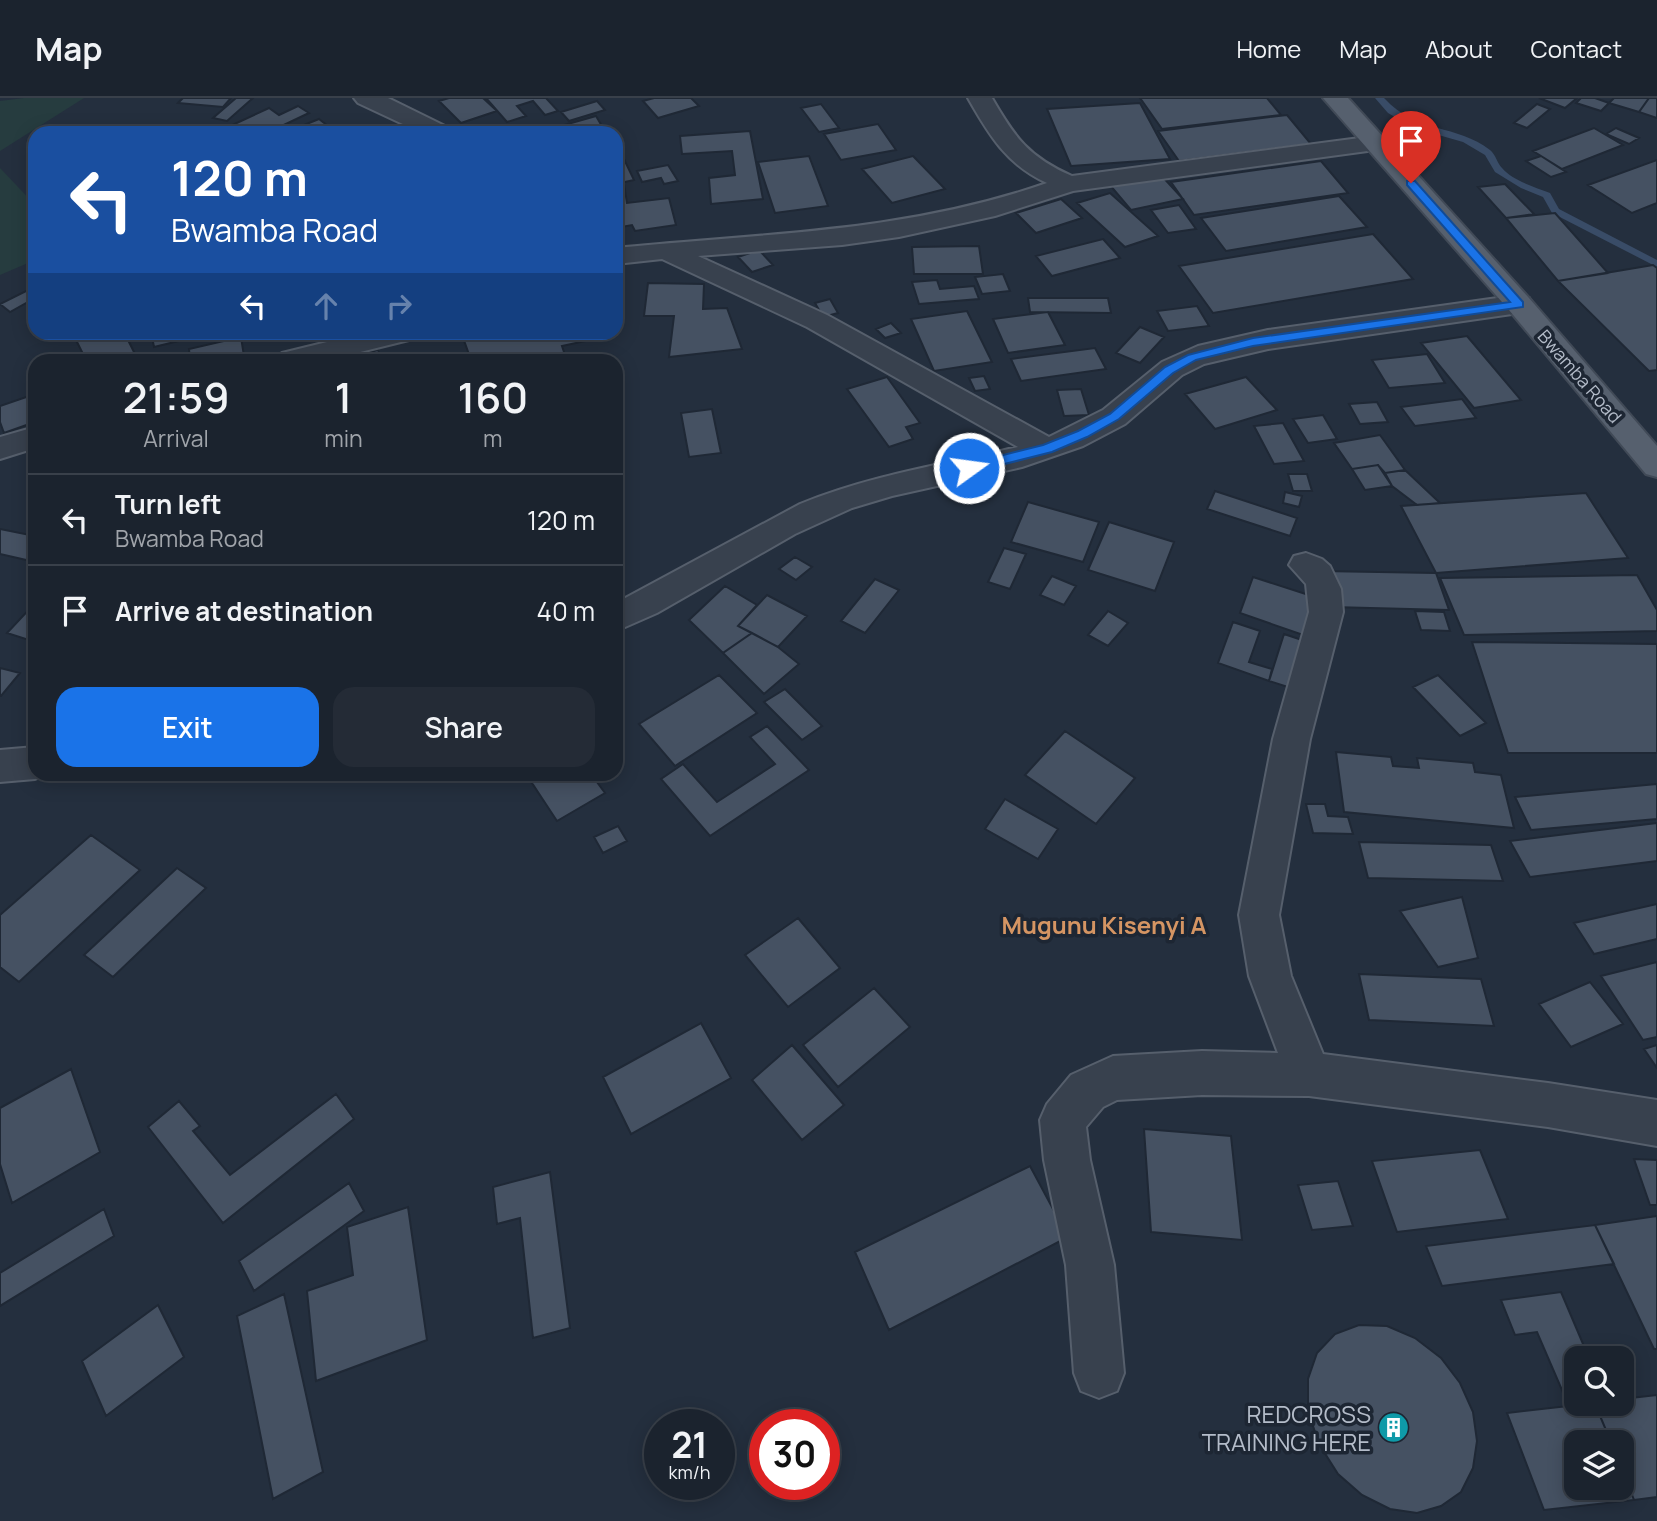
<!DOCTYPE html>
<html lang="en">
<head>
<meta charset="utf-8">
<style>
  body { margin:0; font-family:Manrope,sans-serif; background:#242b36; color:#f1f3f6; height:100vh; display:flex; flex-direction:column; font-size:26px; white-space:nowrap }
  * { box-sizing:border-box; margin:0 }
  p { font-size:23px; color:#a0a4aa }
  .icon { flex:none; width:38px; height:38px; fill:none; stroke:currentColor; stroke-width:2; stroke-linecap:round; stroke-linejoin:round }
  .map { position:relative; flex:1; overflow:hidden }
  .sheet { position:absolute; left:28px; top:256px; width:595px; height:427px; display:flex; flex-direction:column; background:#1b232e; border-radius:21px; box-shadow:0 4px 18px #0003,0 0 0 2px #39404a }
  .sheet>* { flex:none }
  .hud { position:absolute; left:28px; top:28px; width:595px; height:214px; border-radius:21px; box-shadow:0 4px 18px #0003,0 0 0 2px #39404a; background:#1a4fa0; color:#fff; overflow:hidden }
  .controls { position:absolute; left:1564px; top:1248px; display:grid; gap:14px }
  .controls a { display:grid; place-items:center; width:70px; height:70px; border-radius:14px; background:#1b232e; box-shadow:0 4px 18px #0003,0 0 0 2px #39404a; font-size:35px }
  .speed { position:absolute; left:644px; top:1311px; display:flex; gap:14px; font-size:35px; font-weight:700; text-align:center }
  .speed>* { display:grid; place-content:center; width:91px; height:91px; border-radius:50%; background:#1b232e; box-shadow:0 4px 18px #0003,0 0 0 2px #39404a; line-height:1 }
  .speed small { font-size:18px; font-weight:400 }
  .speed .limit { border:10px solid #d22; background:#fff; color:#111 }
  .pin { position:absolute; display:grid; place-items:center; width:60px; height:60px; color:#fff; margin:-72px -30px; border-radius:50% 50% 50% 0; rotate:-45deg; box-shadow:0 0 7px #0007 }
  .pin .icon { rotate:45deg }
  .me { position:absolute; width:77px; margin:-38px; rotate:76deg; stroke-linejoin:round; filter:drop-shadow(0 0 5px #0008) }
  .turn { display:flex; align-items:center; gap:24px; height:147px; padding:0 28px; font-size:32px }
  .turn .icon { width:91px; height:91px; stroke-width:2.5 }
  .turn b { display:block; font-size:49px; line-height:60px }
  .lanes { display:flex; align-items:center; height:66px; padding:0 28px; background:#0003; justify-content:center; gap:35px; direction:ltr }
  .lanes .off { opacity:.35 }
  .eta { display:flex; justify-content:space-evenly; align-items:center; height:119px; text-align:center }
  .eta b { font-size:42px; font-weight:600; line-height:49px }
  .primary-button { display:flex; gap:14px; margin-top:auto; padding:14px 28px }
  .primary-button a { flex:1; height:80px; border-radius:21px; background:#1a73e8; color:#fff; font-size:28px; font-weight:600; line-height:80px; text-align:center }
  .primary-button a+a { background:#242b36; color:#f1f3f6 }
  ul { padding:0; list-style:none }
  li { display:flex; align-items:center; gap:21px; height:91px; padding:0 28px; border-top:2px solid #39404a }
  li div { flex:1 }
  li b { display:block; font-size:26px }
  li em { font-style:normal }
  header { display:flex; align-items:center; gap:42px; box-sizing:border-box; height:98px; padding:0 35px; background:#1b232e; border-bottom:2px solid #39404a }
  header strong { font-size:33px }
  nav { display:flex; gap:38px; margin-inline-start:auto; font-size:24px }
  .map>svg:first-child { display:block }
</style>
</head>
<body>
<header>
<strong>Map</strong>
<nav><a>Home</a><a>Map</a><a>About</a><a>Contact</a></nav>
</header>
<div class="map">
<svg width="1657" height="1423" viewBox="0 0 1657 1423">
  <rect width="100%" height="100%" fill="#242f3e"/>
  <path fill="#263c3f" d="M 24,0 L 84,0 L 0,53 L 0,3 Z
    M 0,70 L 35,107 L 35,162 L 0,177 Z"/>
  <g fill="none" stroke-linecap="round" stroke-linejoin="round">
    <path fill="#394c67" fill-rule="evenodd" d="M 1375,0 L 1384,0 C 1417,36 1457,26 1490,52 C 1496,57 1497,65 1502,70 C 1513,83 1535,89 1550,95 L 1559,111 L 1657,162 L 1657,169 L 1552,115 L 1543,99 L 1521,90 L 1495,74 L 1485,57 L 1463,44 L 1414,30 L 1388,15 Z"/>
  </g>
  <path fill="#455162" stroke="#1f2835" stroke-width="2" d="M 183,0 L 231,0 L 223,9 L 178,5 Z
    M 236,0 L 253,0 L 227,23 L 213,20 Z
    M 449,0 L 483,0 L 497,13 L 461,25 L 439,3 Z
    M 486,0 L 546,0 L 558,13 L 545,17 L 533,3 L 517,8 L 526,18 L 507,24 Z
    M 654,0 L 691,0 L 699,8 L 658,20 L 643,3 Z
    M 1140,0 L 1267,0 L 1281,17 L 1162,31 Z
    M 1539,0 L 1577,0 L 1565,10 Z
    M 1581,0 L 1595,0 L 1609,5 L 1601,13 L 1576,5 Z
    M 1614,0 L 1649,0 L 1639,14 L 1609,5 Z
    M 1649,0 L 1657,0 L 1657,20 L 1639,14 Z
    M 597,3 L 605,12 L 569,23 L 561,14 Z
    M 1140,5 L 1170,61 L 1071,68 L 1047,11 Z
    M 821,6 L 839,30 L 819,34 L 801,10 Z
    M 1537,6 L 1550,11 L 1527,30 L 1514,25 Z
    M 298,8 L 309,15 L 267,35 L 237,35 L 228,29 L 269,10 L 279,17 Z
    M 1287,17 L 1311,46 L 1179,63 L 1158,33 Z
    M 596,18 L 606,35 L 536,35 Z
    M 319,21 L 328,28 L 311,35 L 284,35 Z
    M 878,26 L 896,52 L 841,62 L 824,36 Z
    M 1594,30 L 1623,47 L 1562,71 L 1533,53 Z
    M 1616,30 L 1639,40 L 1629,46 L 1606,36 Z
    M 750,33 L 763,101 L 711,106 L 709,80 L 735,77 L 732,53 L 682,56 L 680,38 Z
    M 809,58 L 828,108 L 775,115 L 758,64 Z
    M 913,58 L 945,91 L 892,105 L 862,71 Z
    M 1541,58 L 1566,74 L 1551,79 L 1526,63 Z
    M 623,59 L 634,82 L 616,86 L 616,61 Z
    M 1657,62 L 1657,105 L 1632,115 L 1588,87 Z
    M 1321,63 L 1348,95 L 1194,117 L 1171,84 Z
    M 668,67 L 678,83 L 664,86 L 661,80 L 642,84 L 637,73 Z
    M 1160,76 L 1183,101 L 1131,112 L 1109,86 Z
    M 624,86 L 627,105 L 669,100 L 676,127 L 635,133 L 632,127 L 616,130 L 616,87 Z
    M 1505,86 L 1534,116 L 1506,120 L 1478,89 Z
    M 1110,95 L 1158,138 L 1125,149 L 1077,105 Z
    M 1339,98 L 1367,129 L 1226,153 L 1201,120 Z
    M 1061,101 L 1082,120 L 1036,135 L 1016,115 Z
    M 1179,107 L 1196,131 L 1168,135 L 1151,112 Z
    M 1555,115 L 1608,175 L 1558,183 L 1506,120 Z
    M 1373,136 L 1413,181 L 1213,215 L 1179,168 Z
    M 1103,141 L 1120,160 L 1052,178 L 1036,158 Z
    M 979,148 L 983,176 L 914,176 L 912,149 Z
    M 759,152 L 773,167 L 752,174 L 738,159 Z
    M 1653,167 L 1657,170 L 1657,272 L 1649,273 L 1558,183 Z
    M 1003,176 L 1010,193 L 982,196 L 975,179 Z
    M 937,182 L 940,191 L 974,188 L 979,201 L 919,206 L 912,184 Z
    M 648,185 L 704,186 L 703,211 L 727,210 L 742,251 L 669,259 L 674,218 L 644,218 Z
    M 30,191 L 35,195 L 35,200 L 10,214 L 0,206 Z
    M 1028,200 L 1108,200 L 1111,215 L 1030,214 Z
    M 830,201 L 838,215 L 823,219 L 815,205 Z
    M 1197,208 L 1209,228 L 1168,233 L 1157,213 Z
    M 967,213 L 992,264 L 934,273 L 911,221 Z
    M 1048,214 L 1065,247 L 1008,255 L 993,221 Z
    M 891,225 L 901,235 L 885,240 L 876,231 Z
    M 1140,229 L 1164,239 L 1140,265 L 1116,255 Z
    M 85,234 L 124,234 L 138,262 L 86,262 L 74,238 Z
    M 151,234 L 185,234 L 187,241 L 154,249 Z
    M 217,234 L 255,234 L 216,239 Z
    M 461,234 L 588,234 L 590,242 L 562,248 L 565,257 L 548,262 L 507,262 L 504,258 L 487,262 L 471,262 Z
    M 1467,238 L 1521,302 L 1474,310 L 1421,245 Z
    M 241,239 L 244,258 L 223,262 L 190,262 L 189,251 Z
    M 1095,250 L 1106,271 L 1021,283 L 1011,261 Z
    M 378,252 L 382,262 L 338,262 Z
    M 1427,256 L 1445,285 L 1389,290 L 1372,262 Z
    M 984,278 L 990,291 L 975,293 L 969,280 Z
    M 887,279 L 920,325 L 906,329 L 913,341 L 889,349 L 847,291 Z
    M 1246,279 L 1277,312 L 1215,331 L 1185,296 Z
    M 1081,291 L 1089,317 L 1064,318 L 1057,292 Z
    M 35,296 L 35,324 L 4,335 L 0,324 L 0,308 Z
    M 1462,301 L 1476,320 L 1415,328 L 1401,309 Z
    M 1377,304 L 1388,324 L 1360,326 L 1349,306 Z
    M 712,311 L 721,355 L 689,359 L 681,315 Z
    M 1323,317 L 1337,341 L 1308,345 L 1293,321 Z
    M 1283,325 L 1304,363 L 1274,366 L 1254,328 Z
    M 1380,337 L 1405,372 L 1385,375 L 1378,367 L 1352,371 L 1334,345 Z
    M 1378,367 L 1392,388 L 1365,392 L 1352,371 Z
    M 1405,372 L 1440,405 L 1417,407 L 1392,388 L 1385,375 Z
    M 1288,376 L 1307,376 L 1312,393 L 1293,393 Z
    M 1215,393 L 1297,420 L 1290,438 L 1207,411 Z
    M 1285,394 L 1302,398 L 1299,409 L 1283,405 Z
    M 1586,395 L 1628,460 L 1436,475 L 1401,408 Z
    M 1028,404 L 1099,424 L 1083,464 L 1011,444 Z
    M 1109,424 L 1174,444 L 1155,493 L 1088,472 Z
    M 0,431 L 35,438 L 35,464 L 0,456 Z
    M 1004,450 L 1026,456 L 1010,491 L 988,484 Z
    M 795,459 L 812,469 L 796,482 L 779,471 Z
    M 1321,473 L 1436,475 L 1449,512 L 1331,509 Z
    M 1637,477 L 1657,512 L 1657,533 L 1464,537 L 1440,480 Z
    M 1052,478 L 1076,488 L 1064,507 L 1040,497 Z
    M 1253,479 L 1318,500 L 1306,538 L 1240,515 Z
    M 875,481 L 899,492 L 865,535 L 841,523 Z
    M 725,488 L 757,507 L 738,528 L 752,535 L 723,555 L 689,522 Z
    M 767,497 L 807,518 L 778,549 L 738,528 Z
    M 35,505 L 35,544 L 7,535 Z
    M 1108,513 L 1128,525 L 1108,548 L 1088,537 Z
    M 1415,513 L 1444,514 L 1450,533 L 1421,532 Z
    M 1233,524 L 1260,533 L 1249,564 L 1272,571 L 1269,583 L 1218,565 Z
    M 752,535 L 778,549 L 799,566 L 764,596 L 723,555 Z
    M 1284,536 L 1308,544 L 1294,591 L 1269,583 Z
    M 1472,544 L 1657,546 L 1657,655 L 1508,655 Z
    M 0,570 L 20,575 L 1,598 L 0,598 Z
    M 719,577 L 757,615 L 675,668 L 639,626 Z
    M 1438,577 L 1486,625 L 1460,638 L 1413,589 Z
    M 785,591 L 822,628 L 802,642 L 764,604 Z
    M 767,628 L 809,672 L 710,738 L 661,681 L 683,666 L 717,704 L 775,666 L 750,639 Z
    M 1065,633 L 1135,680 L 1096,726 L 1025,677 Z
    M 1336,654 L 1391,659 L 1393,668 L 1419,670 L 1417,660 L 1473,665 L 1475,674 L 1501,677 L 1514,730 L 1344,714 Z
    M 548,676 L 591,676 L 605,695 L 557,723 L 532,685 Z
    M 1657,686 L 1657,721 L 1531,732 L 1515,699 Z
    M 1005,701 L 1058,731 L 1038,761 L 985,731 Z
    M 1306,706 L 1325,706 L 1328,718 L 1348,719 L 1353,736 L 1313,735 Z
    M 1657,725 L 1657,763 L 1530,779 L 1510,743 Z
    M 618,728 L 627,743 L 603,755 L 594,739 Z
    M 91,737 L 140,772 L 19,884 L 0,869 L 0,817 Z
    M 1359,744 L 1491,747 L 1503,783 L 1368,780 Z
    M 177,770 L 206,790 L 113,879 L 84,857 Z
    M 1462,799 L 1478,860 L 1438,869 L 1400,813 Z
    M 1657,806 L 1657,841 L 1594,856 L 1574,825 Z
    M 798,820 L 840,870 L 788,909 L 745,857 Z
    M 1657,864 L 1657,939 L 1643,942 L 1601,878 Z
    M 1359,876 L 1481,881 L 1494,928 L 1369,922 Z
    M 1590,884 L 1623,926 L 1571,949 L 1539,906 Z
    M 874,890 L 910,929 L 838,989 L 803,947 Z
    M 701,925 L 731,980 L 631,1036 L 603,979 Z
    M 792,947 L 844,1007 L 802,1042 L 752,982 Z
    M 1657,947 L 1657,970 L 1644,951 Z
    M 71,971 L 100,1054 L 12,1105 L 0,1066 L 0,1010 Z
    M 336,996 L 354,1021 L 223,1125 L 148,1029 L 179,1003 L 200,1028 L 193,1033 L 230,1077 Z
    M 1144,1031 L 1231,1038 L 1242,1142 L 1151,1134 Z
    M 1480,1052 L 1508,1121 L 1397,1134 L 1372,1063 Z
    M 1634,1061 L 1657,1062 L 1657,1107 L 1650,1107 Z
    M 1030,1068 L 1068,1139 L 889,1232 L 855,1154 Z
    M 550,1074 L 570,1230 L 533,1240 L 520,1120 L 497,1126 L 493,1089 Z
    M 1338,1083 L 1353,1128 L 1312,1132 L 1298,1087 Z
    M 349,1085 L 364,1113 L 254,1193 L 239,1163 Z
    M 408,1109 L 427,1242 L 316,1283 L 307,1193 L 353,1177 L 347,1129 Z
    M 104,1111 L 114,1138 L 0,1208 L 0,1175 Z
    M 1657,1118 L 1657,1251 L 1654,1251 L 1595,1127 Z
    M 1595,1127 L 1614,1166 L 1442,1188 L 1426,1148 Z
    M 1561,1194 L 1589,1260 L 1577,1260 L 1577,1304 L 1568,1306 L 1537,1234 L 1515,1237 L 1501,1202 Z
    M 284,1196 L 323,1374 L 273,1401 L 237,1218 Z
    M 158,1207 L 184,1259 L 106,1318 L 82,1263 Z
    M 1359,1227 L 1387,1228 L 1415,1240 L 1441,1260 L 1460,1285 L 1473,1314 L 1477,1343 L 1473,1370 L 1461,1394 L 1441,1408 L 1417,1415 L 1390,1411 L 1362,1397 L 1338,1376 L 1319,1346 L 1308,1313 L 1308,1281 L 1317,1255 L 1335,1236 Z
    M 1657,1297 L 1657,1399 L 1634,1402 L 1622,1372 L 1622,1344 L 1611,1344 L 1595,1306 L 1622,1306 L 1622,1301 Z
    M 1586,1306 L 1595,1306 L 1611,1344 L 1577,1344 L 1577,1390 L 1622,1390 L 1622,1372 L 1634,1402 L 1544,1412 L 1507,1315 Z"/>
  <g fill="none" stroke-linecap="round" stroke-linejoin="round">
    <defs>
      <path id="street" d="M 354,0 L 388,0 L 449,30 L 452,35 L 422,35 L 358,5 Z
        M 968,0 L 992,0 C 1015,40 1029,59 1072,78 L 1375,38 L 1384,40 L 1387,45 L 1384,50 L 1375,52 L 1073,93 L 995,118 L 899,139 L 842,147 L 698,158 L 827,217 L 1049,339 L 1103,312 L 1162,264 L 1198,248 L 1268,232 L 1519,197 L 1529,200 L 1533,206 L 1529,212 L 1519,215 L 1268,251 L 1204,266 L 1182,277 L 1125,326 L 1083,348 L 1022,369 L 892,398 L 852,410 L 795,436 L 657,515 L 616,533 L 616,505 L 800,406 C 871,377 945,366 1018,349 L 807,229 L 662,161 L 616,166 L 616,150 C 765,135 903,135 1047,85 C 1007,67 989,37 968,0 Z
        M 368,234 L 421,234 L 417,240 L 328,262 L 278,262 L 282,255 Z
        M 35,329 L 35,350 L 0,361 L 0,339 Z
        M 1306,455 L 1322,461 L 1330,468 L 1341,491 L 1343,514 L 1310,641 L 1279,817 L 1291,878 L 1323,956 L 1548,985 L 1657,1002 L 1657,1048 L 1548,1029 L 1309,998 L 1202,997 L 1117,1002 L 1103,1009 L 1086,1029 L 1090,1062 L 1114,1167 L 1124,1275 L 1117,1293 L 1099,1300 L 1081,1293 L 1074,1275 L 1066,1167 L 1044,1062 L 1040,1022 L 1047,1006 L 1071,977 L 1113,958 L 1202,953 L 1278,955 L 1249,878 L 1239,817 L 1273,641 L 1309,514 L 1306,486 L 1289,467 L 1294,458 Z
        M 35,649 L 35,676 L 48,676 L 35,681 L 0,684 L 0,652 Z"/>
      <path id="primary" d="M 1323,0 L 1348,0 L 1529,200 L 1657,348 L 1657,379 L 1646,376 L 1509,212 Z"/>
    </defs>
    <use href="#street" stroke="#565f6c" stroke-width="4"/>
    <use href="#primary" stroke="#414a57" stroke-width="4"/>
    <use href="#street" fill="#38414e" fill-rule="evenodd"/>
    <use href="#primary" fill="#56606e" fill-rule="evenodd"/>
  </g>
  <path fill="#1a73e8" stroke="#114b97" stroke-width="2" d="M 1407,83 L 1415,83 L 1523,204 L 1523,209 L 1253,248 L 1196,262 L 1173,275 L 1119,321 L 1087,339 L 1052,354 L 969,375 L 964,374 L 964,367 L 1043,347 L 1078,333 L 1110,316 L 1165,269 L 1188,257 L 1253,240 L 1510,204 L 1407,87 Z"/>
  <defs>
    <symbol id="building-disc" viewBox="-11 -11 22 22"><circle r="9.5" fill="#0f9aa8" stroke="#1d2633"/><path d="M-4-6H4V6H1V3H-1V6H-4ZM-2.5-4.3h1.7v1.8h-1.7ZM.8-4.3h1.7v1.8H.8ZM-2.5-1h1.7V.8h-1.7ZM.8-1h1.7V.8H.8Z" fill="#fff"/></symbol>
  </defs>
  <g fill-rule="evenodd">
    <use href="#building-disc" x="1376" y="1312" width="35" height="35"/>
  </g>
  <g text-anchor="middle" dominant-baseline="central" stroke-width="7" stroke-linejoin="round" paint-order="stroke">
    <g font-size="18" fill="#b4bcc9" stroke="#1d2633">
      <text transform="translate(1580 278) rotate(49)">Bwamba Road</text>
    </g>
    <g font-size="24" font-weight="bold" fill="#d59563" stroke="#1d2633">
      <text x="1104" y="826">Mugunu Kisenyi A</text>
    </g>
    <g font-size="24" fill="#b4bcc9" stroke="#1d2633" text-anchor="end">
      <text x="1371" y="1315">REDCROSS<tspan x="1371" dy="28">TRAINING HERE</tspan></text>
    </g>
  </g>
</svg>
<div class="controls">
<a><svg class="icon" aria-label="search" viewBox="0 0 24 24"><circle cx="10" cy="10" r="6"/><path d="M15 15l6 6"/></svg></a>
<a><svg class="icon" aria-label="layers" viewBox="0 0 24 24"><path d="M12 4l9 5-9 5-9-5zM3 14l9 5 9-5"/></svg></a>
</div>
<div class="speed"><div>21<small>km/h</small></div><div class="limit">30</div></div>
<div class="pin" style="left:1411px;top:85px;background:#d93025"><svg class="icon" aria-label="arrive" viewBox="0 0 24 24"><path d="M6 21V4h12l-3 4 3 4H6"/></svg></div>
<svg class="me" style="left:969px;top:370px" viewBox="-20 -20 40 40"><circle r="17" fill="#1a73e8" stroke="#fff" stroke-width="3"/><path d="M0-11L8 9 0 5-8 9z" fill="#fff"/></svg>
<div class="hud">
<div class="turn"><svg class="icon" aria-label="left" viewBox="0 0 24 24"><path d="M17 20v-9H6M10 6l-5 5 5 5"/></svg><div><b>120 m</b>Bwamba Road</div></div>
<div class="lanes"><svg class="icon" aria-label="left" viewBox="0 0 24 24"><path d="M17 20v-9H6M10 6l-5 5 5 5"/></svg><svg class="icon off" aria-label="ahead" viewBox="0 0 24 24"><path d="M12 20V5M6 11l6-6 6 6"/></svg><svg class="icon off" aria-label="right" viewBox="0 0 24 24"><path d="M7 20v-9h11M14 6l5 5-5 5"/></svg></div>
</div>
<section class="sheet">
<div class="eta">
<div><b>21:59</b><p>Arrival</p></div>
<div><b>1</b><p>min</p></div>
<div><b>160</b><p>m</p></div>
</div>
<ul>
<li><svg class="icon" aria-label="left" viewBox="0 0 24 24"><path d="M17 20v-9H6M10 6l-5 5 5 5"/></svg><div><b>Turn left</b><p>Bwamba Road</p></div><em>120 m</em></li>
<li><svg class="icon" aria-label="arrive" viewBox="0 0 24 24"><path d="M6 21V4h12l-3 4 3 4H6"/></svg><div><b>Arrive at destination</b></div><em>40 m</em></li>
</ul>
<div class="primary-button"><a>Exit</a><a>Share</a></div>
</section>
</div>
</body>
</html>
